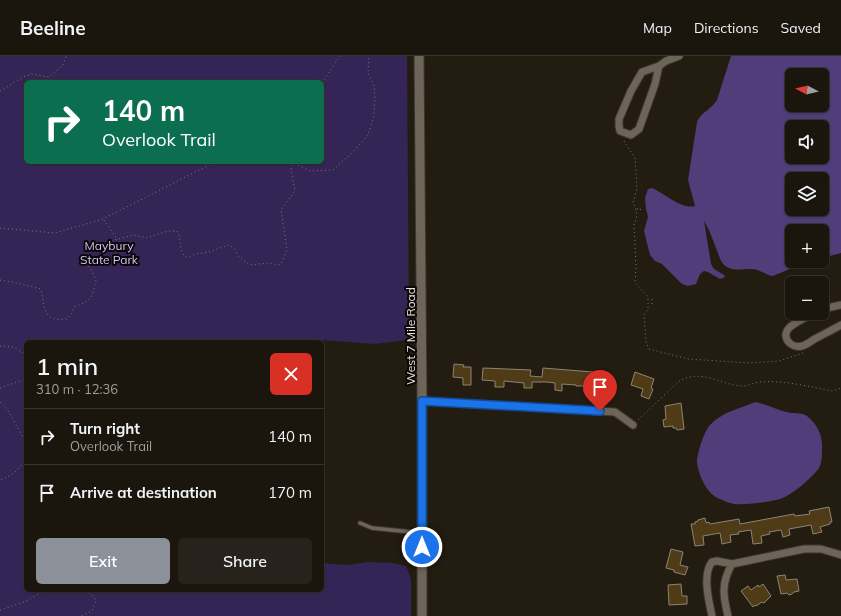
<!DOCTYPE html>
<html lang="en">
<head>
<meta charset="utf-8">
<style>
  body { margin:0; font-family:Mulish,sans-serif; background:#27221b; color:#f1f3f6; height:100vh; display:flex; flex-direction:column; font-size:15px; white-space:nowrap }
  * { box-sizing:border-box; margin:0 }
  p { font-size:13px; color:#9f9f9d }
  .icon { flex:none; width:22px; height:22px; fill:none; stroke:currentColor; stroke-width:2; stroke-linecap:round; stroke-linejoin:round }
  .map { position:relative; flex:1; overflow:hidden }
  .drawer { position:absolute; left:24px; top:284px; width:300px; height:252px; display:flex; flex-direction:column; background:#1a150d; border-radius:6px; box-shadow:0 1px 3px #0004,0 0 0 1px #38342e }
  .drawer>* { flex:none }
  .guide { position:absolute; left:24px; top:24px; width:300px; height:84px; border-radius:6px; box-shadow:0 1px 3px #0004,0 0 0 1px #38342e; background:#0b6e4f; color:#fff; overflow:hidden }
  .needle { width:26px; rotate:277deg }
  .fabs { position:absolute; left:785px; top:12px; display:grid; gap:8px }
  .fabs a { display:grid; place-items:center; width:44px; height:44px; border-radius:6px; background:#1a150d; box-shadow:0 1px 3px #0004,0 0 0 1px #38342e; font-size:20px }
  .pin { position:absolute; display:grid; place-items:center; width:34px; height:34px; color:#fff; margin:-41px -17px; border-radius:50% 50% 50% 0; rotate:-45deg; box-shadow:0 0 4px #0007 }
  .pin .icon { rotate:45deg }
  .me { position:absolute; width:44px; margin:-22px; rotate:0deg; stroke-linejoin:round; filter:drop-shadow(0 0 3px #0008) }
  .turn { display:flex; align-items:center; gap:14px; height:84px; padding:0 12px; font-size:18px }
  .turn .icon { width:52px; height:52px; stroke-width:2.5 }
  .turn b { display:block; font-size:28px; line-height:34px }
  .round { display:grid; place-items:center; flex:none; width:42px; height:42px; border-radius:6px; background:#27221b }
  .summary { display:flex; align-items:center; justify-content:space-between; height:68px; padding:0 12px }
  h1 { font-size:24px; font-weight:600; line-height:30px }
  .button { display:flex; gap:8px; margin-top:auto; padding:8px 12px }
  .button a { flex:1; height:46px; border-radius:6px; background:#8c9099; color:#fff; font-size:16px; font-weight:600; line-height:46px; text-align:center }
  .button a+a { background:#27221b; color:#f1f3f6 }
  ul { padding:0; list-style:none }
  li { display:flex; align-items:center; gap:12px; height:56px; padding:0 12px; border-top:1px solid #38342e }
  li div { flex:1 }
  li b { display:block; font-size:15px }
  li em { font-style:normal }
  header { display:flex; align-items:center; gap:24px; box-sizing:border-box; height:56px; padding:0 20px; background:#1a150d; border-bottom:1px solid #38342e }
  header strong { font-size:19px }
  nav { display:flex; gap:22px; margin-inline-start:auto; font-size:14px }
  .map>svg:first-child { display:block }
</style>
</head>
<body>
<header>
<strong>Beeline</strong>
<nav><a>Map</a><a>Directions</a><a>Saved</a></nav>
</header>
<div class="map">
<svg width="841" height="560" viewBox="0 0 841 560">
  <rect width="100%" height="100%" fill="#231c11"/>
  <path fill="#352556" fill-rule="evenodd" d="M 0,0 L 407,0 L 409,268 L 407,284 L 375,288 L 309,283 L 307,286 L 26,286 L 26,534 L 322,534 L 322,507 L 348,509 L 367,506 L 393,507 L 406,510 L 411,523 L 411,560 L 0,560 ZM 26,26 L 322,26 L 322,106 L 26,106 Z"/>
  <path fill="#503d7a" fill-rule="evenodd" d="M 731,0 L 841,0 L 841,197 L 822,202 L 822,175 L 792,175 L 792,205 L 809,205 L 773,220 C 766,219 759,213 752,213 C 740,213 729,217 721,205 L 709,174 L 704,165 L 711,208 L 714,213 L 724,219 L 725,221 L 720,223 L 708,216 L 704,215 L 700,218 L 696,228 L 688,230 L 682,228 L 662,208 L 655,205 L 650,199 L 644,175 L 648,161 L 646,153 L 645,142 L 648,133 L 652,132 C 664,137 682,154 695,150 L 688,124 L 697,66 C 701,56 712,53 717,44 ZM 792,19 L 822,19 L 822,49 L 792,49 ZM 792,71 L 822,71 L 822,101 L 792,101 ZM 792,123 L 822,123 L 822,153 L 792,153 Z
    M 755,346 C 766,348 776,353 786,356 C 792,358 802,356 807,360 C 818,369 823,380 822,394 C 822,398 822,403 821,406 C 820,413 814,418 809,423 C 802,430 794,436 785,441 C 775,446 745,449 734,448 C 729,447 724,445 720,443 C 707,439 698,418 697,406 C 697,398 704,375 710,369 C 722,356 739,353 755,346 Z"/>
  <path fill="#503b17" stroke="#8c8477" d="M 454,308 L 464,309 L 463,311 L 471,311 L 471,329 L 463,329 L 463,322 L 453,321 Z
    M 483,312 L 531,314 L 530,320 L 542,321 L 543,312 L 593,316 L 592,337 L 584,336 L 584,330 L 576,330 L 576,329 L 562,328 L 562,335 L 555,334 L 555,327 L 547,326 L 532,326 L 532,332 L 524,332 L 524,327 L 504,325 L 504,331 L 495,331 L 495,325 L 482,324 Z
    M 635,316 L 654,323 L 651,332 L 653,333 L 649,343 L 641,340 L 643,333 L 631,329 Z
    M 681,347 L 684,373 L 677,374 L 676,372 L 673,372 L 673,370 L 664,371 L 663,364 L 666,363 L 665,350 Z
    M 829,451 L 832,466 L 830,466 L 830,468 L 820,471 L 822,476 L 813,478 L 811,469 L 789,473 L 790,479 L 783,481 L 781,474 L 769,476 L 770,478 L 761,480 L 762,487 L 753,488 L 751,474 L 738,476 L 739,478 L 730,479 L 731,486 L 722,488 L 720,477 L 703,480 L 704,489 L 695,490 L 691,468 L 695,468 L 695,466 L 698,465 L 698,464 L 705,462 L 706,467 L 709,466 L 710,468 L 739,463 L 740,468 L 794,458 L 795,460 L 810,458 L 809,455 Z
    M 671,493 L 683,496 L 680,509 L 688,511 L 685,519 L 674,516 L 674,514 L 666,512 Z
    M 785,519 L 786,524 L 797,523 L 799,535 L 794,536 L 792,538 L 789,539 L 787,537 L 781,538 L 777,520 Z
    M 681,528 L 682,540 L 687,540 L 687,548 L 669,549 L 668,529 Z
    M 763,528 L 771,540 L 764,547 L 762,546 L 756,550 L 755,549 L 753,551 L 741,535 L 748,530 L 751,534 L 758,529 L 759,531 Z"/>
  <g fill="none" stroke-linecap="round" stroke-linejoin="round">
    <defs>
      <path id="service" d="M 360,467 L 372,472 L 421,477"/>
      <path id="minor" d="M 659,10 L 655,28 L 639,73 L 631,79 L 620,75 L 619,70 L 619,63 L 631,35 L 642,16 L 659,10 L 666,5 L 679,0
        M 822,253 L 841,249
        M 815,257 C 807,261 797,265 790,271 C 780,280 790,293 802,290 C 806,289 810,286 813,284 C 822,279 832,274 841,269
        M 422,345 L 615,356 L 633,369
        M 712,560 C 709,546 702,518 712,506 L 717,505 L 732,508 L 804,493 L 821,493 L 841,499
        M 728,560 C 723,540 721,527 732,508"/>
      <path id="tertiary" d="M 419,0 L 422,345 L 422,560"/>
    </defs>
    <use href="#service" stroke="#3d3731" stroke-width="5.5"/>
    <use href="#minor" stroke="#3d3731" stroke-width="9"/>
    <use href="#tertiary" stroke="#3d3731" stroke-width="11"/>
    <path stroke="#7e786e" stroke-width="1" stroke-dasharray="1 3" stroke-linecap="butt" d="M 322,27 L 340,0
      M 0,35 L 23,21 L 31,18 L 49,21 L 63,9 L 66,0
      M 624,85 L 635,102 L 637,132 L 633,147 C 637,153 638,162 634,168 L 636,210 L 635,227 L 648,241 L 648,253 L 644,259 L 646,286 L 649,293 L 688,303 L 750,307 L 779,305 L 803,297
      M 637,153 L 640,152 L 641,155
      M 104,164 L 118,184
      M 0,172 L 55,177 L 103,163 L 215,106
      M 0,224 L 17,227 L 41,233 C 45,252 42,266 67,263 L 72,257 L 74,251 C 92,244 92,243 96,224 L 87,206 L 89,198 L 95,192 L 110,185 L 134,179 L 147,182 L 168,175 L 177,175 C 182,185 178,191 185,201 L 189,201 L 196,198 L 209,196 L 228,189 L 234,192 L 238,200 L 249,209 L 269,207 L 275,209 L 281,208 L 287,194 L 281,154 L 295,135 L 291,113 L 291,109 L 296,108 L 310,115 L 333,114 L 351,98 L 368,79 L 374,59 L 375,41 L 374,29 L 368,18 L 369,0
      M 652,243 L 652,250
      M 0,290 L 14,291 L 26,299
      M 0,332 L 26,323
      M 0,346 C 8,352 11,360 16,369 C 19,374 23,380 25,386 C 30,406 17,418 0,424
      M 638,364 L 678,326 C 702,311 721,330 744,330 C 750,329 756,326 762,326 C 781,324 813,331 832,335 L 841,332
      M 0,554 L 24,546 L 46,534
      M 82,560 L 92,555 L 96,545 L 93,540 L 85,534"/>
    <use href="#service" stroke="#6d6558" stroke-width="3.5"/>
    <use href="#minor" stroke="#6d6558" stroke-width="7"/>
    <use href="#tertiary" stroke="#6d6558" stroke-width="9"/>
  </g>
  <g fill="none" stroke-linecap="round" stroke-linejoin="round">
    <defs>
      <path id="route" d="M 422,491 L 422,345 L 600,355"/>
    </defs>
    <use href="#route" stroke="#114b97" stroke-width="10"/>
    <use href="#route" stroke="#1a73e8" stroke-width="7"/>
  </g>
  <g text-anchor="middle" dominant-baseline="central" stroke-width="4" stroke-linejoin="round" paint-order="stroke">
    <g font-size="12" fill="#d3c5fd" stroke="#0a0704">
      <text x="109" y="189">Maybury<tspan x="109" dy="14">State Park</tspan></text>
    </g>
    <g font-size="12" fill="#e9e5dd" stroke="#0a0704">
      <text transform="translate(410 280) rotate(-90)">West 7 Mile Road</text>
    </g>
  </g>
</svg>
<div class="fabs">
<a><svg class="needle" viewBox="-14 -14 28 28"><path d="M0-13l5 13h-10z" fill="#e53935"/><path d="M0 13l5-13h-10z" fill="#9f9f9d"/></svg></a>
<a><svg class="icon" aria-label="sound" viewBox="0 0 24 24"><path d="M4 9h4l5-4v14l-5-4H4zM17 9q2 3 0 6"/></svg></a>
<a><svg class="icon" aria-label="layers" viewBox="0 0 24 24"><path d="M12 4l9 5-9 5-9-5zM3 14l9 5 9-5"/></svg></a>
<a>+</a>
<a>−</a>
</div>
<div class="pin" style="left:600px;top:355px;background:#d93025"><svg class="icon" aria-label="arrive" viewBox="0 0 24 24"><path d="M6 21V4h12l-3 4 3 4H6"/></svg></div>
<svg class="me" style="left:422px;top:491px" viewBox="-20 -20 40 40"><circle r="17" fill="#1a73e8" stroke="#fff" stroke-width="3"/><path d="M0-11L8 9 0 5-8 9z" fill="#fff"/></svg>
<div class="guide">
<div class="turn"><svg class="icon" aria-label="right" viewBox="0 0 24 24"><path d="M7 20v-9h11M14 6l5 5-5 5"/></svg><div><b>140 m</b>Overlook Trail</div></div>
</div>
<section class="drawer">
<div class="summary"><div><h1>1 min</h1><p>310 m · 12:36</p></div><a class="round" style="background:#d93025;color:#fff"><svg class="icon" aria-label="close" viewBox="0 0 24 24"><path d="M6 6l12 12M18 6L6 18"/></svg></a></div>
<ul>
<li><svg class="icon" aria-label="right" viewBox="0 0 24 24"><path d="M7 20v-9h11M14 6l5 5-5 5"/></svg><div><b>Turn right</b><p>Overlook Trail</p></div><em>140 m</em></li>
<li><svg class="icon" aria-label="arrive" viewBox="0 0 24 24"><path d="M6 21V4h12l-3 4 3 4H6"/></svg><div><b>Arrive at destination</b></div><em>170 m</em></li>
</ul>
<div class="button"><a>Exit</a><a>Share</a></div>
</section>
</div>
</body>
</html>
